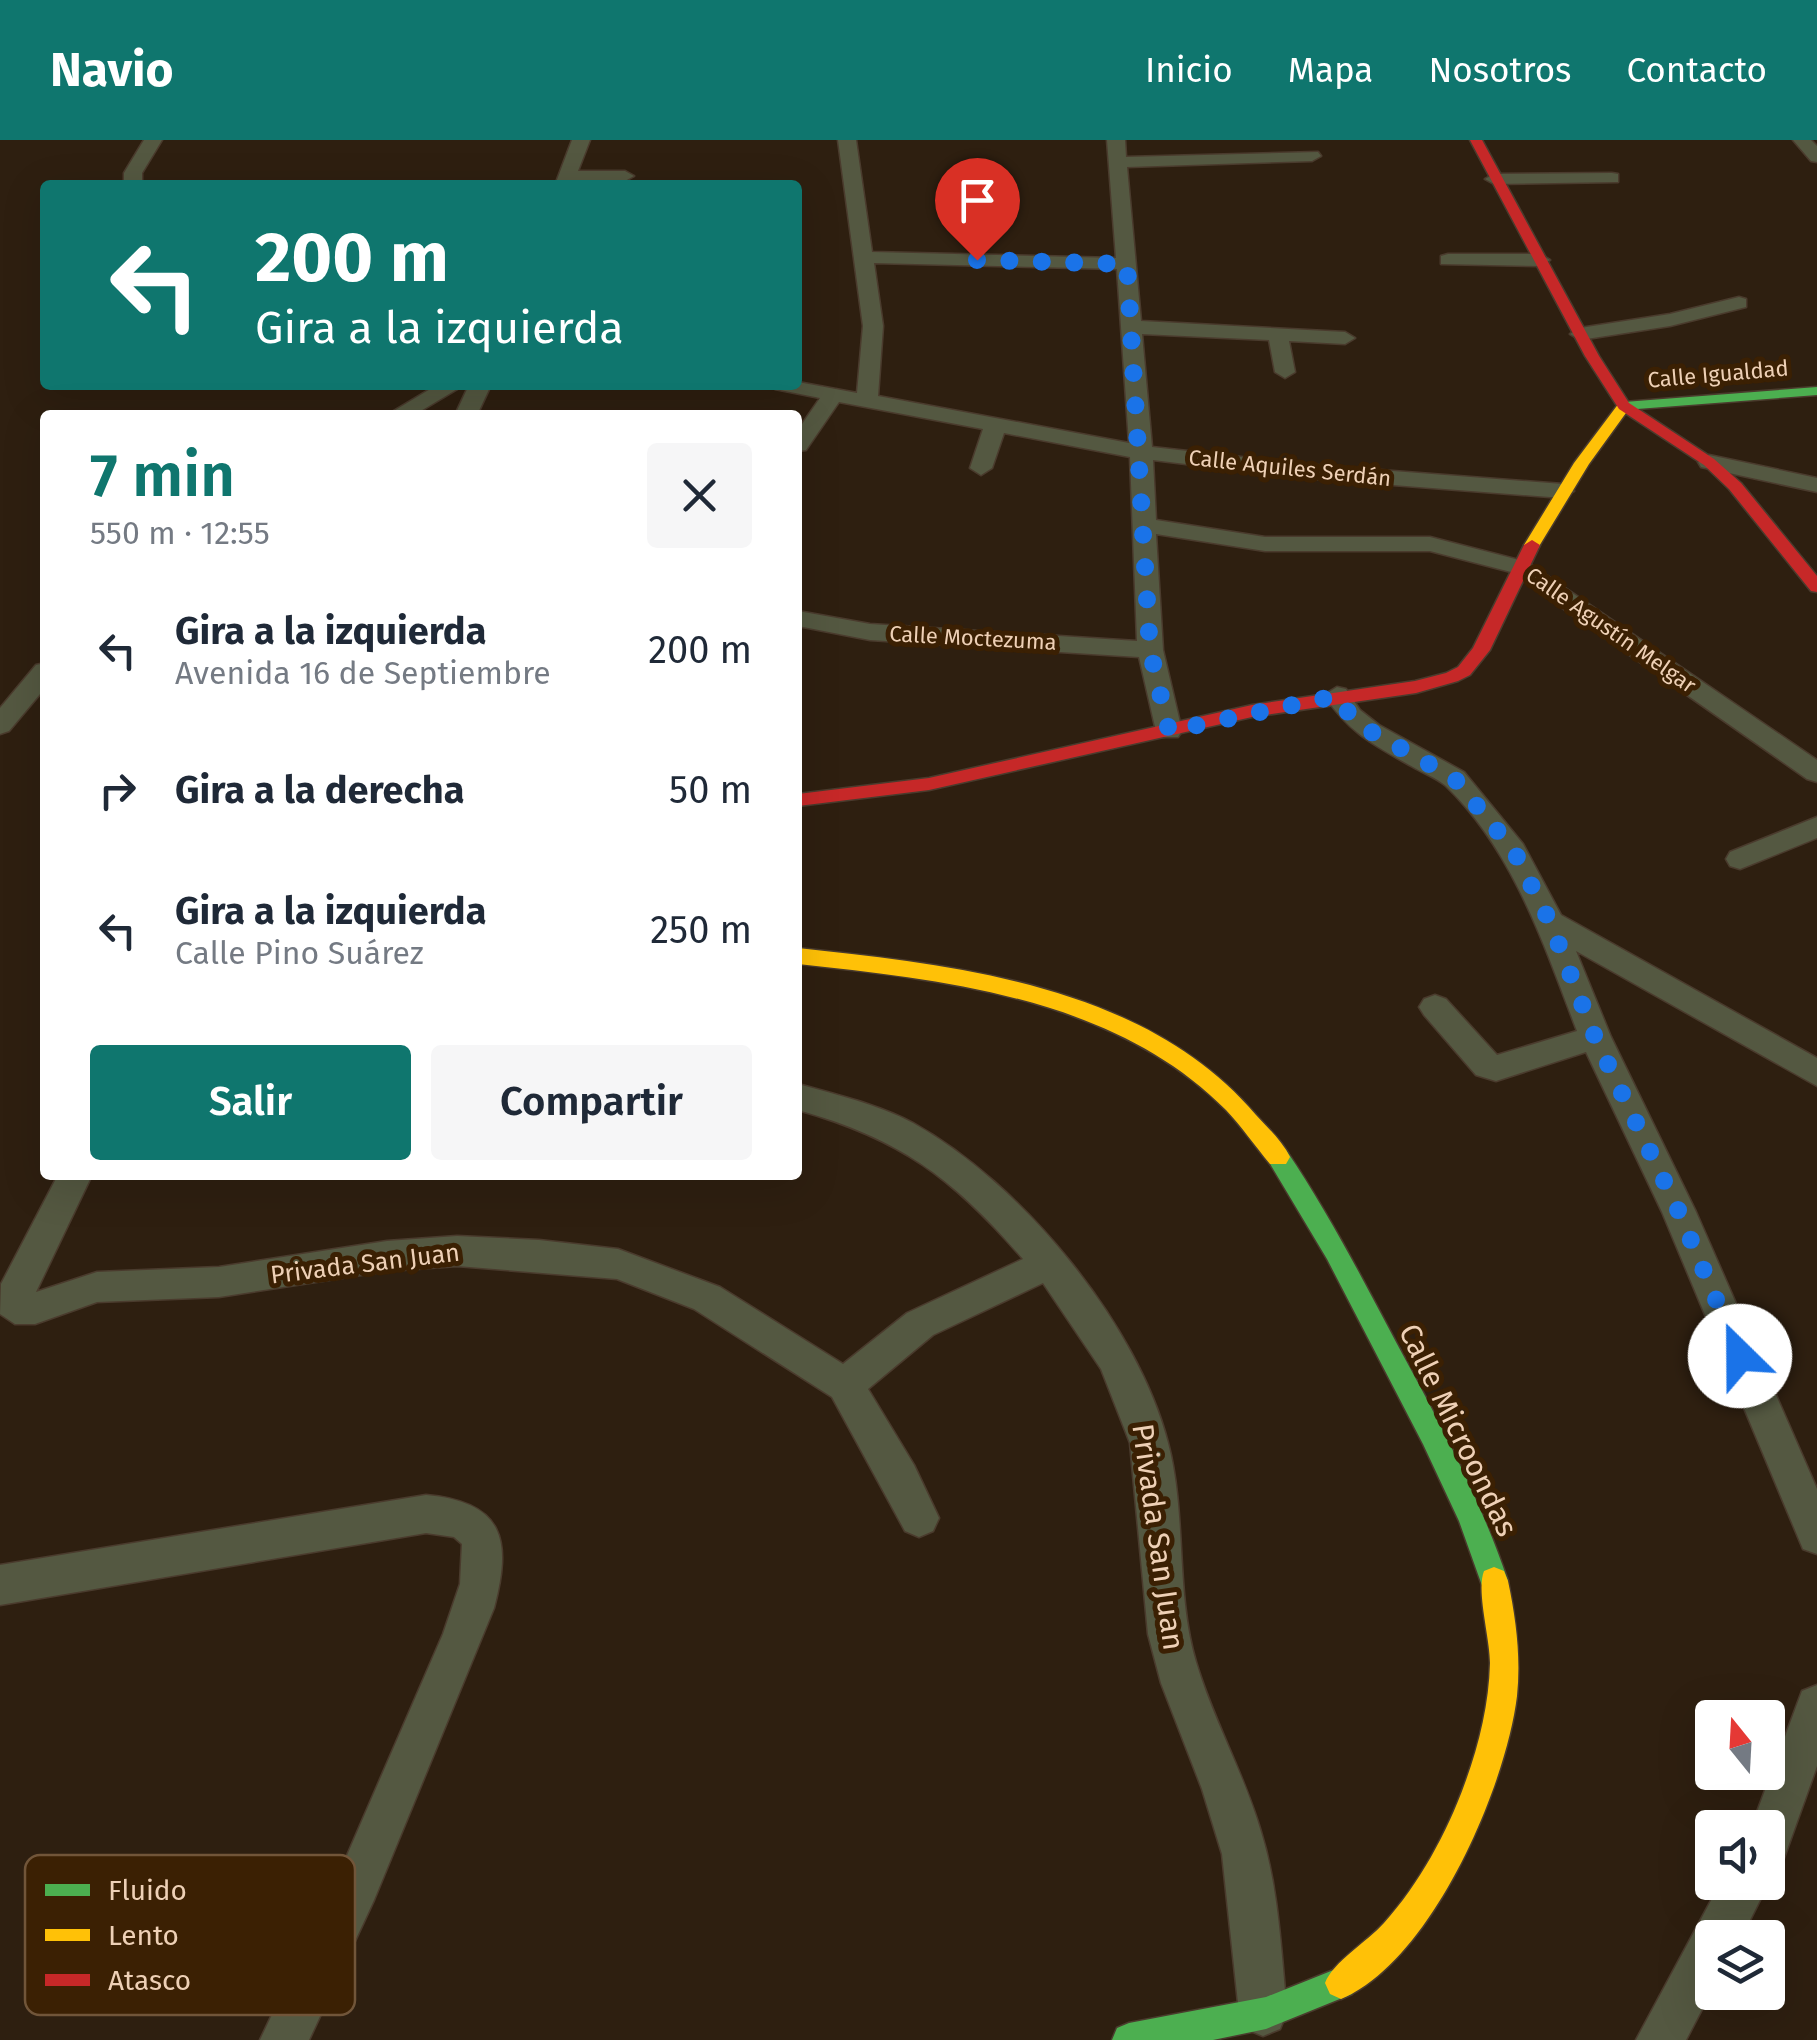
<!DOCTYPE html>
<html lang="es">
<head>
<meta charset="utf-8">
<style>
  body { margin:0; font-family:"Fira Sans",sans-serif; background:#f6f6f7; color:#1f2937; height:100vh; display:flex; flex-direction:column; font-size:38px; white-space:nowrap }
  * { box-sizing:border-box; margin:0 }
  p { font-size:32px; color:#747a83 }
  .icon { flex:none; width:55px; height:55px; fill:none; stroke:currentColor; stroke-width:2; stroke-linecap:round; stroke-linejoin:round }
  .map { position:relative; flex:1; overflow:hidden }
  .side { position:absolute; left:40px; top:270px; width:762px; height:770px; display:flex; flex-direction:column; background:#fff; border-radius:10px; box-shadow:0 10px 40px #0002 }
  .side>* { flex:none }
  .top-card { position:absolute; left:40px; top:40px; width:762px; height:210px; border-radius:10px; box-shadow:0 10px 40px #0002; background:#0f766e; color:#fff; overflow:hidden }
  .needle { width:65px; rotate:342deg }
  .controls { position:absolute; left:1695px; top:1560px; display:grid; gap:20px }
  .controls a { display:grid; place-items:center; width:90px; height:90px; border-radius:10px; background:#fff; box-shadow:0 10px 40px #0002; font-size:50px }
  .pin { position:absolute; display:grid; place-items:center; width:85px; height:85px; color:#fff; margin:-102px -42px; border-radius:50% 50% 50% 0; rotate:-45deg; box-shadow:0 0 10px #0007 }
  .pin .icon { rotate:45deg }
  .me { position:absolute; width:110px; margin:-55px; rotate:337deg; stroke-linejoin:round; filter:drop-shadow(0 0 8px #0008) }
  .turn { display:flex; align-items:center; gap:35px; height:210px; padding:0 50px; font-size:45px }
  .turn .icon { width:130px; height:130px; stroke-width:2.5 }
  .turn b { display:block; font-size:70px; line-height:85px }
  .round { display:grid; place-items:center; flex:none; width:105px; height:105px; border-radius:10px; background:#f6f6f7 }
  .head { display:flex; align-items:center; justify-content:space-between; height:170px; padding:0 50px }
  h1 { font-size:60px; font-weight:600; line-height:75px; color:#0f766e }
  .cta { display:flex; gap:20px; margin-top:auto; padding:20px 50px }
  .cta a { flex:1; height:115px; border-radius:10px; background:#0f766e; color:#fff; font-size:40px; font-weight:600; line-height:115px; text-align:center }
  .cta a+a { background:#f6f6f7; color:#1f2937 }
  ul { padding:0; list-style:none }
  li { display:flex; align-items:center; gap:30px; height:140px; padding:0 50px }
  li div { flex:1 }
  li b { display:block; font-size:38px }
  li em { font-style:normal }
  header { display:flex; align-items:center; gap:60px; box-sizing:border-box; height:140px; padding:0 50px; background:#0f766e; color:#fff }
  header strong { font-size:48px }
  nav { display:flex; gap:55px; margin-inline-start:auto; font-size:35px }
  .map>svg:first-child { display:block }
</style>
</head>
<body>
<header>
<strong>Navio</strong>
<nav><a>Inicio</a><a>Mapa</a><a>Nosotros</a><a>Contacto</a></nav>
</header>
<div class="map">
<svg width="1817" height="1900" viewBox="0 0 1817 1900">
  <rect width="100%" height="100%" fill="#2e1f10"/>
  <g fill="none" stroke-linecap="round" stroke-linejoin="round">
    <defs>
      <path id="street" d="M 144,0 L 162,0 L 142,33 L 142,45 L 124,45 L 124,33 Z
        M 572,0 L 590,0 L 578,31 L 625,31 L 634,36 L 625,41 L 555,45 Z
        M 838,0 L 856,0 L 872,112 L 1116,118 L 1107,0 L 1125,0 L 1126,17 L 1318,12 L 1321,16 L 1312,21 L 1127,27 L 1141,181 L 1345,192 L 1355,198 L 1345,204 L 1289,201 L 1295,232 L 1285,238 L 1275,232 L 1269,200 L 1142,194 L 1152,307 L 1302,324 L 1563,344 L 1574,351 L 1563,358 L 1302,338 L 1153,320 L 1156,380 L 1265,397 L 1430,397 L 1527,422 L 1817,620 L 1817,642 L 1807,639 L 1511,432 L 1430,411 L 1265,411 L 1156,394 L 1163,510 L 1182,591 L 1178,597 L 1160,597 L 1156,591 L 1139,517 L 870,500 L 798,486 L 798,471 L 870,484 L 1137,501 L 1130,317 L 1004,293 L 992,328 L 981,335 L 970,328 L 983,289 L 839,262 L 806,310 L 798,311 L 798,290 L 820,258 L 775,249 L 771,245 L 798,245 L 798,242 L 857,253 L 863,186 ZM 874,123 L 1117,129 L 1129,303 L 878,256 L 883,186 Z
        M 1793,0 L 1811,0 L 1817,6 L 1817,22 L 1811,21 Z
        M 1612,33 L 1618,34 L 1618,42 L 1494,44 L 1485,39 L 1494,34 Z
        M 1448,114 L 1540,114 L 1550,120 L 1540,126 L 1441,124 L 1441,116 Z
        M 1739,157 L 1746,159 L 1746,167 L 1670,186 L 1580,200 L 1570,194 L 1580,188 L 1670,174 Z
        M 437,245 L 464,245 L 414,275 L 387,275 Z
        M 469,245 L 491,245 L 477,275 L 455,275 Z
        M 1709,315 L 1817,338 L 1817,352 L 1701,327 L 1698,322 Z
        M 45,523 L 45,548 L 9,591 L 0,594 L 0,568 L 36,525 Z
        M 1337,547 L 1346,549 L 1360,570 L 1379,585 L 1464,632 L 1523,704 L 1561,775 L 1817,918 L 1817,946 L 1576,811 L 1611,897 L 1696,1072 L 1817,1349 L 1817,1414 L 1803,1409 L 1662,1072 L 1586,912 L 1496,941 L 1476,935 L 1424,875 L 1419,867 L 1424,859 L 1435,855 L 1446,859 L 1497,915 L 1577,891 C 1544,805 1514,712 1446,646 C 1437,638 1423,633 1413,627 C 1374,605 1349,593 1324,555 Z
        M 1817,677 L 1817,698 L 1740,729 L 1730,726 L 1726,719 L 1730,712 Z
        M 798,944 C 837,955 877,964 913,983 C 1021,1043 1137,1183 1168,1303 C 1187,1375 1175,1451 1196,1522 C 1213,1580 1244,1633 1261,1692 C 1279,1750 1281,1812 1287,1872 L 1280,1889 L 1263,1896 L 1246,1889 L 1239,1872 L 1222,1714 L 1202,1649 L 1161,1543 L 1148,1494 L 1130,1303 L 1101,1229 L 1043,1143 L 933,1195 L 868,1249 L 914,1325 L 939,1378 L 933,1391 L 919,1397 L 905,1391 L 832,1257 L 694,1169 L 617,1139 L 457,1126 L 387,1131 L 219,1157 L 97,1162 L 35,1184 L 15,1184 L 0,1174 L 1,1144 L 58,1035 L 92,1035 L 36,1152 L 97,1132 L 219,1127 L 387,1101 L 457,1096 L 539,1100 L 618,1109 L 720,1147 L 843,1224 L 907,1173 L 1023,1119 C 953,1038 901,999 798,970 Z
        M 426,1355 C 504,1362 512,1400 494,1468 L 374,1760 L 309,1900 L 260,1900 L 342,1727 L 443,1494 L 460,1444 L 462,1404 L 454,1397 L 426,1393 L 0,1465 L 0,1425 Z
        M 1817,1545 L 1817,1626 L 1784,1718 L 1768,1724 L 1768,1688 L 1751,1688 L 1802,1551 Z
        M 1768,1739 L 1769,1742 L 1741,1798 L 1712,1798 L 1712,1850 L 1686,1900 L 1636,1900 L 1721,1742 L 1768,1742 Z"/>
      <path id="fast" d="M 1817,247 L 1817,255 L 1624,270 L 1617,266 L 1624,262 Z
        M 1278,1008 L 1286,1010 C 1328,1072 1362,1138 1397,1204 C 1439,1281 1480,1358 1508,1441 L 1504,1451 L 1494,1455 L 1484,1451 L 1459,1381 L 1423,1304 L 1327,1119 L 1266,1017 L 1270,1010 Z
        M 1341,1827 L 1352,1832 L 1357,1843 L 1352,1854 L 1266,1889 L 1213,1900 L 1112,1900 L 1117,1888 L 1129,1883 L 1266,1857 Z"/>
      <path id="slow" d="M 1619,263 L 1631,266 L 1589,324 L 1538,408 L 1526,408 L 1524,405 L 1574,323 Z
        M 798,808 C 956,825 1146,845 1256,975 C 1268,988 1282,1001 1290,1017 L 1286,1024 L 1270,1024 C 1255,1006 1242,987 1226,970 C 1115,858 946,840 798,824 Z
        M 1494,1427 L 1504,1431 L 1508,1441 C 1516,1479 1521,1517 1517,1556 C 1506,1647 1431,1822 1341,1859 L 1330,1854 L 1325,1843 C 1333,1822 1367,1802 1384,1783 C 1419,1744 1447,1693 1465,1643 C 1479,1605 1489,1564 1490,1523 C 1490,1498 1476,1451 1484,1431 Z"/>
      <path id="jam" d="M 1470,0 L 1482,0 L 1599,216 L 1629,263 L 1714,319 L 1741,343 L 1817,436 L 1817,452 L 1811,451 L 1729,349 L 1704,325 L 1619,269 L 1585,216 Z
        M 1532,400 L 1540,405 L 1490,510 L 1470,535 L 1458,541 L 1416,553 L 1252,577 L 929,650 L 798,666 L 798,654 L 929,638 L 1252,565 L 1415,541 L 1446,533 L 1458,527 L 1473,508 L 1524,405 Z"/>
    </defs>
    <use href="#street" stroke="#4a3b2d" stroke-width="3"/>
    <use href="#fast" stroke="#4a3b2d" stroke-width="3"/>
    <use href="#slow" stroke="#4a3b2d" stroke-width="3"/>
    <use href="#jam" stroke="#4a3b2d" stroke-width="3"/>
    <use href="#street" fill="#545841" fill-rule="evenodd"/>
    <use href="#fast" fill="#4caf50" fill-rule="evenodd"/>
    <use href="#slow" fill="#ffc107" fill-rule="evenodd"/>
    <use href="#jam" fill="#c62828" fill-rule="evenodd"/>
  </g>
  <g fill="none" stroke-linecap="round" stroke-linejoin="round">
    <path stroke="#1a73e8" stroke-width="18" stroke-dasharray="0 32.4" d="M 977,120 L 1127,124 L 1150,510 L 1169,591 L 1336,556 L 1351,576 L 1370,591 L 1454,638 L 1514,711 L 1550,782 L 1595,897 L 1679,1072 L 1740,1216"/>
  </g>
  <g text-anchor="middle" dominant-baseline="central" stroke-width="10" stroke-linejoin="round" paint-order="stroke">
    <g font-size="22" fill="#eed0b6" stroke="#3b2003">
      <text transform="translate(1718 234) rotate(-5)">Calle Igualdad</text>
      <text transform="translate(1290 328) rotate(6)">Calle Aquiles Serdán</text>
      <text transform="translate(1611 490) rotate(35)">Calle Agustín Melgar</text>
      <text transform="translate(973 498) rotate(3)">Calle Moctezuma</text>
    </g>
    <g font-size="25" fill="#eed0b6" stroke="#3b2003">
      <text transform="translate(365 1124) rotate(-7)">Privada San Juan</text>
    </g>
    <g font-size="30" fill="#eed0b6" stroke="#3b2003">
      <text transform="translate(1458 1290) rotate(64)">Calle Microondas</text>
      <text transform="translate(1158 1397) rotate(82)">Privada San Juan</text>
    </g>
  </g>
  <rect x="25" y="1715" width="330" height="160" rx="15" fill="#3b2003" stroke="#715539" stroke-width="2.5"/>
  <rect x="45" y="1744" width="45" height="12" fill="#4caf50"/>
  <rect x="45" y="1789" width="45" height="12" fill="#ffc107"/>
  <rect x="45" y="1834" width="45" height="12" fill="#c62828"/>
  <g font-size="28" fill="#eed0b6">
    <text x="108" y="1760">Fluido</text>
    <text x="108" y="1805">Lento</text>
    <text x="108" y="1850">Atasco</text>
  </g>
</svg>
<div class="controls">
<a><svg class="needle" viewBox="-14 -14 28 28"><path d="M0-13l5 13h-10z" fill="#e53935"/><path d="M0 13l5-13h-10z" fill="#747a83"/></svg></a>
<a><svg class="icon" aria-label="sound" viewBox="0 0 24 24"><path d="M4 9h4l5-4v14l-5-4H4zM17 9q2 3 0 6"/></svg></a>
<a><svg class="icon" aria-label="layers" viewBox="0 0 24 24"><path d="M12 4l9 5-9 5-9-5zM3 14l9 5 9-5"/></svg></a>
</div>
<div class="pin" style="left:977px;top:120px;background:#d93025"><svg class="icon" aria-label="arrive" viewBox="0 0 24 24"><path d="M6 21V4h12l-3 4 3 4H6"/></svg></div>
<svg class="me" style="left:1740px;top:1216px" viewBox="-20 -20 40 40"><circle r="19" fill="#fff"/><path d="M0-13L10 11 0 6-10 11z" fill="#1a73e8"/></svg>
<div class="top-card">
<div class="turn"><svg class="icon" aria-label="left" viewBox="0 0 24 24"><path d="M17 20v-9H6M10 6l-5 5 5 5"/></svg><div><b>200 m</b>Gira a la izquierda</div></div>
</div>
<section class="side">
<div class="head"><div><h1>7 min</h1><p>550 m · 12:55</p></div><a class="round"><svg class="icon" aria-label="close" viewBox="0 0 24 24"><path d="M6 6l12 12M18 6L6 18"/></svg></a></div>
<ul>
<li><svg class="icon" aria-label="left" viewBox="0 0 24 24"><path d="M17 20v-9H6M10 6l-5 5 5 5"/></svg><div><b>Gira a la izquierda</b><p>Avenida 16 de Septiembre</p></div><em>200 m</em></li>
<li><svg class="icon" aria-label="right" viewBox="0 0 24 24"><path d="M7 20v-9h11M14 6l5 5-5 5"/></svg><div><b>Gira a la derecha</b></div><em>50 m</em></li>
<li><svg class="icon" aria-label="left" viewBox="0 0 24 24"><path d="M17 20v-9H6M10 6l-5 5 5 5"/></svg><div><b>Gira a la izquierda</b><p>Calle Pino Suárez</p></div><em>250 m</em></li>
</ul>
<div class="cta"><a>Salir</a><a>Compartir</a></div>
</section>
</div>
</body>
</html>
